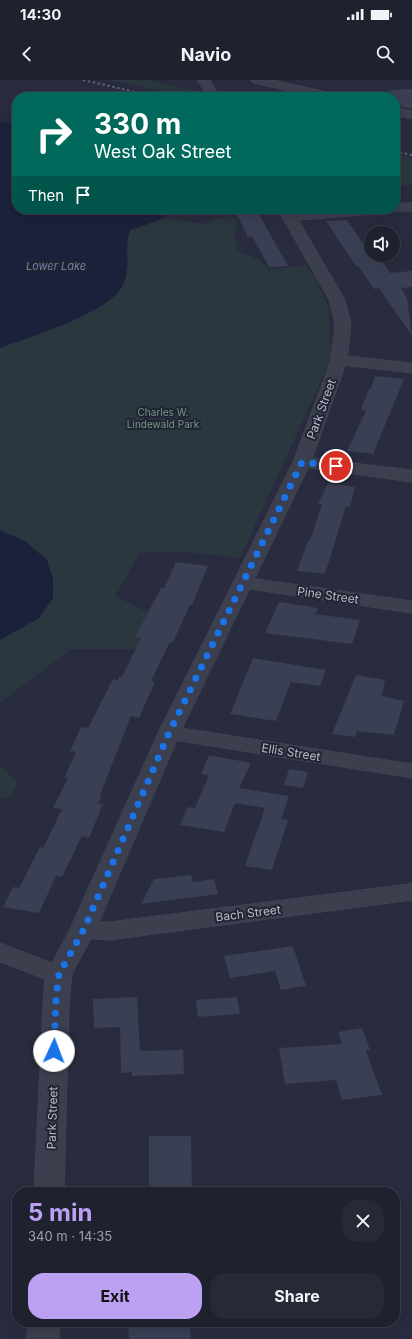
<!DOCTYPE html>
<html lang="en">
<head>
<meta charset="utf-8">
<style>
  body { margin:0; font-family:Inter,sans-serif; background:#262936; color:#f1f3f6; height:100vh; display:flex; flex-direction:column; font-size:15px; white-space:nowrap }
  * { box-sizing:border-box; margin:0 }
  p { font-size:13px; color:#a1a3aa }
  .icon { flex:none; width:22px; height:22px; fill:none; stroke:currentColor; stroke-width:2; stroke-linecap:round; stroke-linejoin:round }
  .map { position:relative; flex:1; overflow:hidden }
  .sheet { position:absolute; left:12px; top:1107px; width:388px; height:140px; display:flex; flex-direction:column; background:#1e212e; border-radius:16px; box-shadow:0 4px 16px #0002,0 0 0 1px #3c3e4a }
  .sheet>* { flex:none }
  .guide { position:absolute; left:12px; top:12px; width:388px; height:122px; border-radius:16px; box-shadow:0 4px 16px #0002,0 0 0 1px #3c3e4a; background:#00695c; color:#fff; overflow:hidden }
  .buttons { position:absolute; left:364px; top:146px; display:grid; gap:8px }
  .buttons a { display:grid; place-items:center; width:36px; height:36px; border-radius:50%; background:#1e212e; box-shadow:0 4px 16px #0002,0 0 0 1px #3c3e4a; font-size:20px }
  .pin { position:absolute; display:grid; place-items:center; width:34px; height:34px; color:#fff; margin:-17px; border:2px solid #fff; border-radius:50%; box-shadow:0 1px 4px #0007 }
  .me { position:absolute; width:44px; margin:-22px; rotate:2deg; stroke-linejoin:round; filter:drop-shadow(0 0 3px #0008) }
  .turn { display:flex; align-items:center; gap:14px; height:84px; padding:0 16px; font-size:18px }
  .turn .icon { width:52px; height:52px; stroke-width:2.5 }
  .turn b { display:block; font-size:28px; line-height:34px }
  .then { display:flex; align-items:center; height:38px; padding:0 16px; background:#0003; gap:8px; font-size:15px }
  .round { display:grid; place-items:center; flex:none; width:42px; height:42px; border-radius:16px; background:#262936 }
  .headline { display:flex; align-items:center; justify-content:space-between; height:68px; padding:0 16px }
  h1 { font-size:24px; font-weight:700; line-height:30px; color:#bca0f2 }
  .action { display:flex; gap:8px; margin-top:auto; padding:8px 16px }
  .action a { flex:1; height:46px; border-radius:16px; background:#bca0f2; color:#111; font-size:16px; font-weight:700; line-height:46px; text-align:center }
  .action a+a { background:#262936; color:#f1f3f6 }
  .status { display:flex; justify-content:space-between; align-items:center; height:28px; padding:0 20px; background:#1e212e; direction:ltr }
  .status svg { height:11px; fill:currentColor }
  header { display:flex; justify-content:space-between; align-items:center; height:52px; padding:0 16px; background:#1e212e; font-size:18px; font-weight:700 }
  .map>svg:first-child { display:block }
</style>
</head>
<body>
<div class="status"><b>14:30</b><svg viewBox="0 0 49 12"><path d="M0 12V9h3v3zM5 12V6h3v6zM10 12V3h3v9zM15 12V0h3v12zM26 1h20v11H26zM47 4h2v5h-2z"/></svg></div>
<header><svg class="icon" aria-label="back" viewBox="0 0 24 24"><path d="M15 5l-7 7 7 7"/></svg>Navio<svg class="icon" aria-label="search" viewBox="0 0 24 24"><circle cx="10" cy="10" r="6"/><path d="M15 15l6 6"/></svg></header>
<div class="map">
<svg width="412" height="1259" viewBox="0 0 412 1259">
  <rect width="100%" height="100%" fill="#282c3e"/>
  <path fill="#2a373f" d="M 111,0 L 148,0 L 201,12 L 206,17 L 186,17 Z
    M 395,73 L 412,77 L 412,105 L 395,106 L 395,94 L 398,94 L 399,90 L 395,88 Z
    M 232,136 L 238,144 L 234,156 L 238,171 L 261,181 L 269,190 L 306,185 L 311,193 L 313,193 L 329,228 L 331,279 L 240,478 L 185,472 L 140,473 L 115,516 L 165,541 L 140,569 L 71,569 L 0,623 L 0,560 L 39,538 L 53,518 L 53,500 L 47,480 L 26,462 L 0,450 L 0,268 L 78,238 L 128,187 L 127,160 L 130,150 L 165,138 L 207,144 L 218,138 Z
    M 0,685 L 18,703 L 10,717 L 0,719 Z"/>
  <path fill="#1c213b" d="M 0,42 L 17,45 L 17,129 L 163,129 L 165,138 L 130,150 C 123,169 132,189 122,207 C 106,234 30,257 0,268 Z
    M 0,450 L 26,462 L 47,480 L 53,500 L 53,518 L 39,538 L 0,560 Z"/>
  <path fill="#3a3f54" d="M 412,9 L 412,29 L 403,27 L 389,10 Z
    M 234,129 L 256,129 L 288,186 L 269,187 L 252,156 L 248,157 Z
    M 347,140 L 371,175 L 378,175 L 390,193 L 412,191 L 412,207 L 401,208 L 407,218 L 412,256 L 379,208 L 374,209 L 358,186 L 356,186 L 326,141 Z
    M 375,296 L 404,299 L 373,374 L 347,371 L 366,331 L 361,329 L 369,309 L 371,309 Z
    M 328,403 L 355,407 L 350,427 L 346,426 L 325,494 L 297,491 L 308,461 L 310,461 L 322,424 L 318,424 Z
    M 176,482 L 208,486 L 192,525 L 190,525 L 173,562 L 170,562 L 151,601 L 155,602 L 139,638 L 131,636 L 100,715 L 102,715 L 98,724 L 103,724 L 89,758 L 82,756 L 62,797 L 56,796 L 39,833 L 3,827 L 13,807 L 19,808 L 40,767 L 43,768 L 62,729 L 53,728 L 68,698 L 64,698 L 76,672 L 70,671 L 81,647 L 88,648 L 113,599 L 118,600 L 119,597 L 122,597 L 141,558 L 135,557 L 161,508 L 164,508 Z
    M 279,522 L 318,528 L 315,534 L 360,540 L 352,564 L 265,553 Z
    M 253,578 L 326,590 L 320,606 L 291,602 L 276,641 L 230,634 Z
    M 356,595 L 385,600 L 382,616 L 404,621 L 394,655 L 357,651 L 355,657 L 332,654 Z
    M 209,675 L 251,683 L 239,708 L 289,716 L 281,739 L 288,740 L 272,790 L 245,786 L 265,728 L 235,723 L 224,752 L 180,745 L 188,727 L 195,728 L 209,695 L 201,694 Z
    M 289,689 L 308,692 L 303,708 L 284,705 Z
    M 191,795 L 193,802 L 214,799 L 218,814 L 141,824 L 154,799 Z
    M 293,866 L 306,906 L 281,910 L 275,891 L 230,898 L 224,876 Z
    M 137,917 L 140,971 L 183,970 L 184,994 L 132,996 L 132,992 L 121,993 L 120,947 L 94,948 L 93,919 Z
    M 237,917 L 240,934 L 198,937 L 196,920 Z
    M 362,948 L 370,970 L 366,971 L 382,1015 L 342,1020 L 336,1000 L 285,1004 L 279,968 L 342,964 L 338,952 Z
    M 149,1056 L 191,1056 L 192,1112 L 149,1112 Z
    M 128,1242 L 190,1242 L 191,1259 L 129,1259 Z"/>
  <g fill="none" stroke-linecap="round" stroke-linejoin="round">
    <defs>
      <path id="minor" d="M 251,0 L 273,0 L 336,14 L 338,17 L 316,17 L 253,3 Z
        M 395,27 L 412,31 L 412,39 L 395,35 Z
        M 412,123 L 412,131 L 391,131 L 385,133 L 291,141 L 286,140 L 284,137 L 286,134 L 291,133 L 335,129 L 395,129 L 395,124 Z
        M 339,275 L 412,283 L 412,293 L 333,284 L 331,280 L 333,276 Z
        M 302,377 L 412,390 L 412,402 L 296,386 L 293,382 L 296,378 Z
        M 243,497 L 412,521 L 412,533 L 236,507 L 233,503 L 236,499 Z
        M 169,646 L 412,684 L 412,698 L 161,658 L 158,653 L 161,648 Z
        M 412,804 L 412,820 L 109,860 L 83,858 L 74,855 L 70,849 L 74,843 L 83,840 L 109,842 Z"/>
      <path id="tertiary" d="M 198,0 L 210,0 L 220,17 L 208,17 Z
        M 278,129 L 292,129 L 345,220 L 351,244 L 347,280 L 311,382 L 180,653 L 96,849 L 72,894 L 69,924 L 64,1112 L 34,1112 L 43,924 L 45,899 L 0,882 L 0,863 L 52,883 L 70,849 L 158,653 L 293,382 L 331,280 L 335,244 L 329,220 Z
        M 28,1242 L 60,1242 L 59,1259 L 27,1259 Z"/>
    </defs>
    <use href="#minor" stroke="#454857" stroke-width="1"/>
    <use href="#tertiary" stroke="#454857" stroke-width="1"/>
    <use href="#minor" fill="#3c3f4e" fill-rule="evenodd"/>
    <use href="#tertiary" fill="#3c3f4e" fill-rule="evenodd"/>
    <path stroke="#5e6275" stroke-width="2" stroke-dasharray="2.5 2.5" stroke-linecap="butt" d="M 83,0 L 157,17
      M 395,71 L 412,75"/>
  </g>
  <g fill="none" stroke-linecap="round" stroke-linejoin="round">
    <path stroke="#1a73e8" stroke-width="7" stroke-dasharray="0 12.6" d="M 54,971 L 56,918 L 59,894 L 84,849 L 169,653 L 302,382 L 336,386"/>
  </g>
  <g text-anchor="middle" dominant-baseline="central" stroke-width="4" stroke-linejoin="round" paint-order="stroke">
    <g font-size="10" fill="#729784" stroke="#212433">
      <text x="163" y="332">Charles W.<tspan x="163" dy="12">Lindewald Park</tspan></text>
    </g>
    <g font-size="11" font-style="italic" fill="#757da4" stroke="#212433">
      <text x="56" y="186">Lower Lake</text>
    </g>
    <g font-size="12" fill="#b8bac9" stroke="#212433">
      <text transform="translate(321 329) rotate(-70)">Park Street</text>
      <text transform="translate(328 515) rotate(8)">Pine Street</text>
      <text transform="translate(291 672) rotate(9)">Ellis Street</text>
      <text transform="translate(248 833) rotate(-7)">Bach Street</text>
      <text transform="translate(52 1038) rotate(-88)">Park Street</text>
    </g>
  </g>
</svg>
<div class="buttons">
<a><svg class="icon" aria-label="sound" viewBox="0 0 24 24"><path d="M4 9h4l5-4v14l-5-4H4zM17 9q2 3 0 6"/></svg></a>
</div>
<div class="pin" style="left:336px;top:386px;background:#d93025"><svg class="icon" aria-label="arrive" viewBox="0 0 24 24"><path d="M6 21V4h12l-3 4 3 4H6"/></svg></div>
<svg class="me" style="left:54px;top:971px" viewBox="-20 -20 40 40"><circle r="19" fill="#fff"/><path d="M0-13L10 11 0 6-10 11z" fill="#1a73e8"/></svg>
<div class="guide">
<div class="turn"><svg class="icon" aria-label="right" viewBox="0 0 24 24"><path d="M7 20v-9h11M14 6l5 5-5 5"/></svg><div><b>330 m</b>West Oak Street</div></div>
<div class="then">Then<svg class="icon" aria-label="arrive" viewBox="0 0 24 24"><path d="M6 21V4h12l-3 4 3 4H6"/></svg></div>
</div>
<section class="sheet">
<div class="headline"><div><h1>5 min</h1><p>340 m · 14:35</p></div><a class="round"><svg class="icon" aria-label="close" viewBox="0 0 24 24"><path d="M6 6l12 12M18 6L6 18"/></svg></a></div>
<div class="action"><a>Exit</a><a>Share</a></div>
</section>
</div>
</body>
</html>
